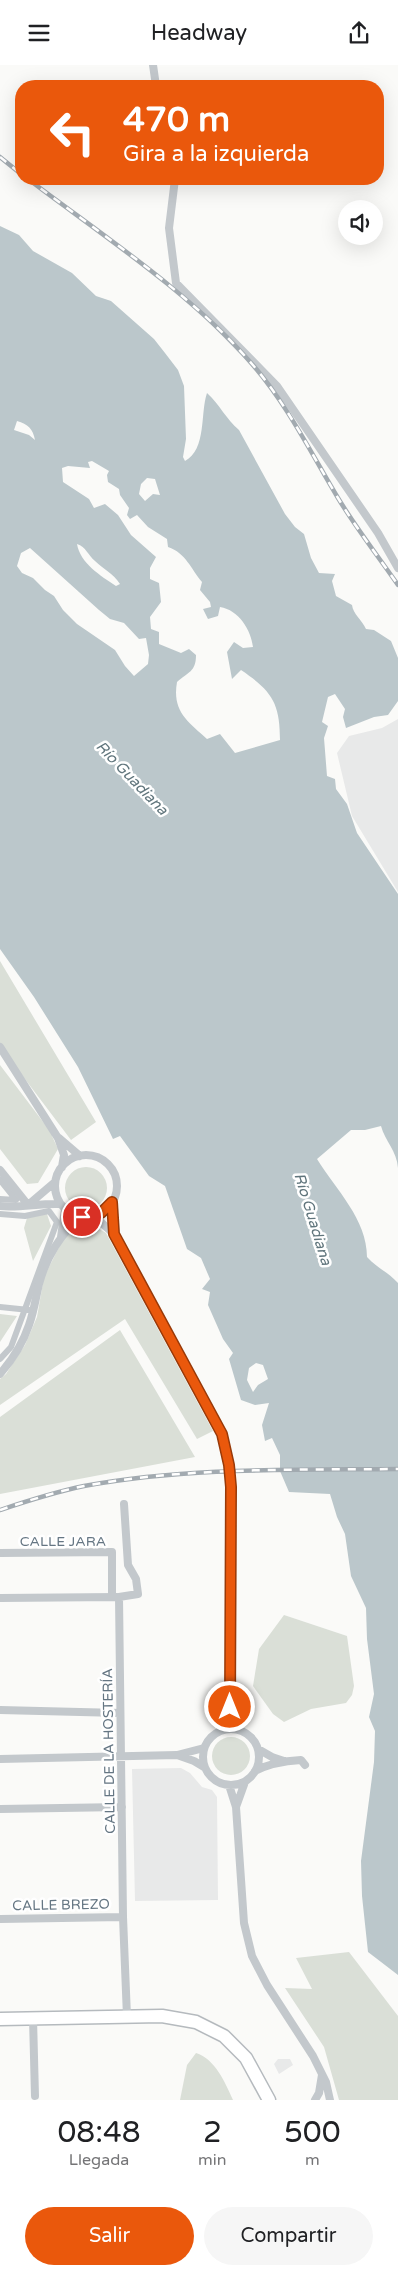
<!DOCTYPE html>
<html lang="es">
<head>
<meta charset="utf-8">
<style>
  body { margin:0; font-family:"Varela Round",sans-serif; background:#f6f6f6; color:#202124; height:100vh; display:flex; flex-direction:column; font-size:19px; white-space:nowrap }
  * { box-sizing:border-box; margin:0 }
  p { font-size:16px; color:#757577 }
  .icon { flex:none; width:28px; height:28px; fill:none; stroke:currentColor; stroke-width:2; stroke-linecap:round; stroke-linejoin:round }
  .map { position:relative; height:2035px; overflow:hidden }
  .drawer { display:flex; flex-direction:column; background:#fff; flex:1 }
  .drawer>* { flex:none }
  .top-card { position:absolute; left:15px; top:15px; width:369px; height:105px; border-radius:20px; box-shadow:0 5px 20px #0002; background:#ea580c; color:#fff; overflow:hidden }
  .controls { position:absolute; left:338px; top:135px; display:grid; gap:10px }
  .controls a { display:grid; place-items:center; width:45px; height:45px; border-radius:50%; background:#fff; box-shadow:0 5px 20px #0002; font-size:25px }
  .pin { position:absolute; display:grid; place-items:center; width:42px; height:42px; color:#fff; margin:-21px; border:2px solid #fff; border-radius:50%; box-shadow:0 1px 5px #0007 }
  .me { position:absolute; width:55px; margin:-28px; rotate:0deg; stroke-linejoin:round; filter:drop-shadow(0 0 4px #0008) }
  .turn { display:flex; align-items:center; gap:18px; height:105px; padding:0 25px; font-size:22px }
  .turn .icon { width:65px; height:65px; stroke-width:2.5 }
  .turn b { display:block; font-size:35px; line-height:42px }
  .eta { display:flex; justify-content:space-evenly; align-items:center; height:85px; text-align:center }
  .eta b { font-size:30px; font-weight:600; line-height:35px }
  .action { display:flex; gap:10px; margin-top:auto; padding:10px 25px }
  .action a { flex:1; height:58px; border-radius:30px; background:#ea580c; color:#fff; font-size:20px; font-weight:600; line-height:58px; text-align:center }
  .action a+a { background:#f6f6f6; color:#202124 }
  header { display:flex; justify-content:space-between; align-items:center; height:65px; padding:0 25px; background:#fff; font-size:22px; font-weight:600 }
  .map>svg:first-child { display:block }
</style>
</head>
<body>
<header><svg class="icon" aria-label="menu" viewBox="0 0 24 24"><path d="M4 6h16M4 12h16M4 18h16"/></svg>Headway<svg class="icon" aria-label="share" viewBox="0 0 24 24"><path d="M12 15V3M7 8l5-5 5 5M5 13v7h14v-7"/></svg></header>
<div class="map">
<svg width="398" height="2035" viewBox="0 0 398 2035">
  <rect width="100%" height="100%" fill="#fafaf8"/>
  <path fill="#e8e9e9" d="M 398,654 L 398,827 L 352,751 L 337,688 L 349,671 L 382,663 Z
    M 181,1703 L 190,1708 L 202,1722 L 212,1725 L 217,1732 L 218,1835 L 135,1836 L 132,1704 Z
    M 278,1994 L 290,1994 L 293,2000 L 279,2009 L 274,1999 Z"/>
  <path fill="#dadfd7" d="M 0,896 L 96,1057 L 71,1075 L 0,981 Z
    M 0,1000 L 53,1070 L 52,1071 L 58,1084 L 38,1118 L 27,1119 L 0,1084 Z
    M65 1123a21 21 0 1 1 42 0a21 21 0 1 1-42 0Z
    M 47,1149 L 51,1161 L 33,1196 L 24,1163 L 27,1153 Z
    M 83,1160 L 96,1162 L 106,1168 L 213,1366 L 197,1374 L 125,1254 L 0,1340 L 0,1314 L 6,1309 L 25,1280 L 37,1252 L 44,1212 L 65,1170 L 74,1162 Z
    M 0,1249 L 17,1251 L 0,1277 Z
    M 120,1265 L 195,1392 L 0,1429 L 0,1352 Z
    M 284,1550 L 347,1571 L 354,1621 L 352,1630 L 346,1638 L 311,1644 L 284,1657 L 273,1649 L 253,1621 L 259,1584 Z
    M212 1691a19 19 0 1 1 38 0a19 19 0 1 1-38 0Z
    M 349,1887 L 398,1951 L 398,2035 L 339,2035 L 324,1982 L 285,1923 L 312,1924 L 296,1893 Z
    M 196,1988 C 215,1994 225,2017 233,2035 L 180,2035 L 187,2000 Z"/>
  <path fill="#bbc7cb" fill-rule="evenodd" d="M 0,161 L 19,170 L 33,186 L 72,208 L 96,231 L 111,236 L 154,274 L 165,288 L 178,305 L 184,321 L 186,374 L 183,392 L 185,396 C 207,384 200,348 207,328 C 220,340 226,354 239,365 L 285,449 L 295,462 L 304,469 L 311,493 L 319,508 L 335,509 L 332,516 L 336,531 L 352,540 C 353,549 362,555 366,564 L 374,565 L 391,576 L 398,593 L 398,636 L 388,650 L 374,652 L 346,663 L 343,652 L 345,644 L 335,629 L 328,632 L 322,657 L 328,661 L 324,673 L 327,711 L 335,714 L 336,724 L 347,739 L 357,768 L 398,829 L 398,1103 C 397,1086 385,1076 381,1061 L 365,1065 L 351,1065 L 317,1094 C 336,1125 367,1154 367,1192 C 377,1203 388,1207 398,1218 L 398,1910 L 368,1887 L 362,1831 L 361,1796 L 374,1697 L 375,1666 L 369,1652 L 374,1629 L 367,1574 L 366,1543 L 351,1511 L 345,1469 L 337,1452 L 330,1429 L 289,1427 L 280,1406 L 280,1390 L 272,1373 L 265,1376 L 262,1360 L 269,1338 L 255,1340 L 241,1335 L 229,1294 L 233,1288 L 223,1274 L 208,1240 L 210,1227 L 202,1224 L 210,1214 L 201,1193 L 187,1184 L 165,1121 L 149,1111 L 120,1071 L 113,1074 L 78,1002 L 34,932 L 0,884 ZM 17,356 C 28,359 33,364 35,375 L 29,370 L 14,365 ZM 92,396 L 109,406 L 107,410 L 108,417 L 119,424 L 120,430 L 129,443 L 127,450 L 130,454 L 137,450 L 148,462 L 167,474 L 168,482 C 186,488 191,504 202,517 L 200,525 L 210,537 L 211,542 L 203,544 L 208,554 L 218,551 L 220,542 C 239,545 251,565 253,582 L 243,583 L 234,577 L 227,587 L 232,614 L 241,605 C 272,626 280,638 280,675 L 235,688 L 220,669 L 207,674 C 187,656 172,646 177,617 C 188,607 196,607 196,590 L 189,584 L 181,588 L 159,579 L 159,567 L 151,564 L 150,552 L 161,537 L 159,518 L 150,514 L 150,503 L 156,492 L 131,470 L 118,450 L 105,439 L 94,443 L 89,434 L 63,417 L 62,403 L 68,401 L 90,403 L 88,397 ZM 147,413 L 155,414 L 160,430 L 153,429 L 145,436 L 139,429 L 141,419 ZM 77,479 C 86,482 88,490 95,496 C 104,505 113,508 120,519 L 116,521 C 101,511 80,498 77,479 ZM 30,483 L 99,545 L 110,554 L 124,558 L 139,574 L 146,573 L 149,590 L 148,599 L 134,611 L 125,601 L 115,585 L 77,559 L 63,545 L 54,531 L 45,525 L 33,513 L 22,508 L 17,501 L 21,488 ZM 256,1298 L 263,1300 L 268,1314 L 258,1320 L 253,1327 L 247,1315 L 249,1303 Z"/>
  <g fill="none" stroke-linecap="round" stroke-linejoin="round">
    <defs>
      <path id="primary" d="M 0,1954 L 162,1951 L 196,1957 L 224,1971 L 246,1993 L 269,2035"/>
    </defs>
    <use href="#primary" stroke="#b5babe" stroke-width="15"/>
    <path stroke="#c3c8cc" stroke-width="6" d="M 0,1115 L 16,1135 L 0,1134
      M 0,1149 L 25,1151 L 49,1146 L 57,1157 L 11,1282 L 0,1294
      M 0,1242 L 29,1245"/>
    <path stroke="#c3c8cc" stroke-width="8" d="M 153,0 L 156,21
      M 175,114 L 169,163 L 176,218 L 277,321 L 378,468 L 398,503
      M 0,982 L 58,1073 L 64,1090 L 62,1102
      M 59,1073 L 80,1091
      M55 1121a31 31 0 1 1 62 0a31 31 0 1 1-62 0Z
      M 0,1105 L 28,1140
      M 112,1137 L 114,1169
      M 28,1140 L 55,1117
      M 0,1141 C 20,1143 40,1138 60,1139
      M 94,1151 L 114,1169 L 222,1369 L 229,1400 L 231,1422 L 230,1642 L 238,1665
      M 61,1172 L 65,1144
      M 0,1309 C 13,1294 23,1278 29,1260 C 34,1246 36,1232 39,1219 C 46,1193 61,1167 82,1152
      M 124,1439 L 128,1500 L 136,1514 L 138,1529 L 119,1532 L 123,1852 L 127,1952
      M 0,1488 L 112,1487 L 112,1532
      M 0,1533 L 117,1532
      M 0,1645 L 120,1648
      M203 1692a28 28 0 1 1 56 0a28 28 0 1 1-56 0Z
      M 220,1665 L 230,1642
      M 258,1684 L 272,1692 L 284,1696
      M 177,1690 L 194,1696 L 204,1702
      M 0,1694 L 177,1690 L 204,1683
      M 255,1706 C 270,1698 285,1696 301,1695 L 305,1700
      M 229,1720 L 236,1742 L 244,1858 L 252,1891 L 267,1920 L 313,1991 L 326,2017 L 330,2035
      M 236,1742 L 245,1717
      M 0,1744 L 122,1742
      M 0,1854 L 123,1852
      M 33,1953 L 35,2031
      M 315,2035 L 319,2028 L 322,2010"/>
    <use href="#primary" stroke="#fff" stroke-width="12"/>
    <defs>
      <path id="rail" d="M 0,92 L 21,109
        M 28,114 C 102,170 192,229 252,299 C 287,339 311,388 338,433 C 356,463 378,491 398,520
        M 0,1445 C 27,1436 55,1427 84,1421 C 187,1402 294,1405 398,1404"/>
    </defs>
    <use href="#rail" stroke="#a2aab0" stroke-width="4.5"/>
    <use href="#rail" stroke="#fff" stroke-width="2.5" stroke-dasharray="8" stroke-linecap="butt"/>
  </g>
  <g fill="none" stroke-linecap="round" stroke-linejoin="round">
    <defs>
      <path id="route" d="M 82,1152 L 101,1148 L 112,1137 L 114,1169 L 222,1369 L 229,1400 L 231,1422 L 230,1642"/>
    </defs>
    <use href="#route" stroke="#983908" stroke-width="12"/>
    <use href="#route" stroke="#ea580c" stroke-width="9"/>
  </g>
  <g text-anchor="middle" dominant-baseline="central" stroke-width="5" stroke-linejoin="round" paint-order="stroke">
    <g font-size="14" fill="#657683" stroke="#fff">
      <text x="63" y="1476">CALLE JARA</text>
      <text transform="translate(109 1686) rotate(-91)">CALLE DE LA HOSTERÍA</text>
      <text transform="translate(61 1840) rotate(-1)">CALLE BREZO</text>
    </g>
    <g font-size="15" font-style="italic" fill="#60757c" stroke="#fff">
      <text transform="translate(132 713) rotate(46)">Río Guadiana</text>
      <text transform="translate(313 1154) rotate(73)">Río Guadiana</text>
    </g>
  </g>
</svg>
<div class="controls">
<a><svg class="icon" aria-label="sound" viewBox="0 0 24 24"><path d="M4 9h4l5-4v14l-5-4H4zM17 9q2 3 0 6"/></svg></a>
</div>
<div class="pin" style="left:82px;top:1152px;background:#d93025"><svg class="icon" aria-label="arrive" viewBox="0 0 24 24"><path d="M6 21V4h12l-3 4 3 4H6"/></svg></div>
<svg class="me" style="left:230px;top:1642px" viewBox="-20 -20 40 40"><circle r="17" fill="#ea580c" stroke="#fff" stroke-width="3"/><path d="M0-11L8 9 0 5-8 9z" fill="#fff"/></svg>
<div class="top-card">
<div class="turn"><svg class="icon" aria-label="left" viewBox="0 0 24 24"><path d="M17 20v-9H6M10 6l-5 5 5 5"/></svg><div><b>470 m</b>Gira a la izquierda</div></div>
</div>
</div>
<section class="drawer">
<div class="eta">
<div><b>08:48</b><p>Llegada</p></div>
<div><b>2</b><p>min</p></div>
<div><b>500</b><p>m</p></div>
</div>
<div class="action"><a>Salir</a><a>Compartir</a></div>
</section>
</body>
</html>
